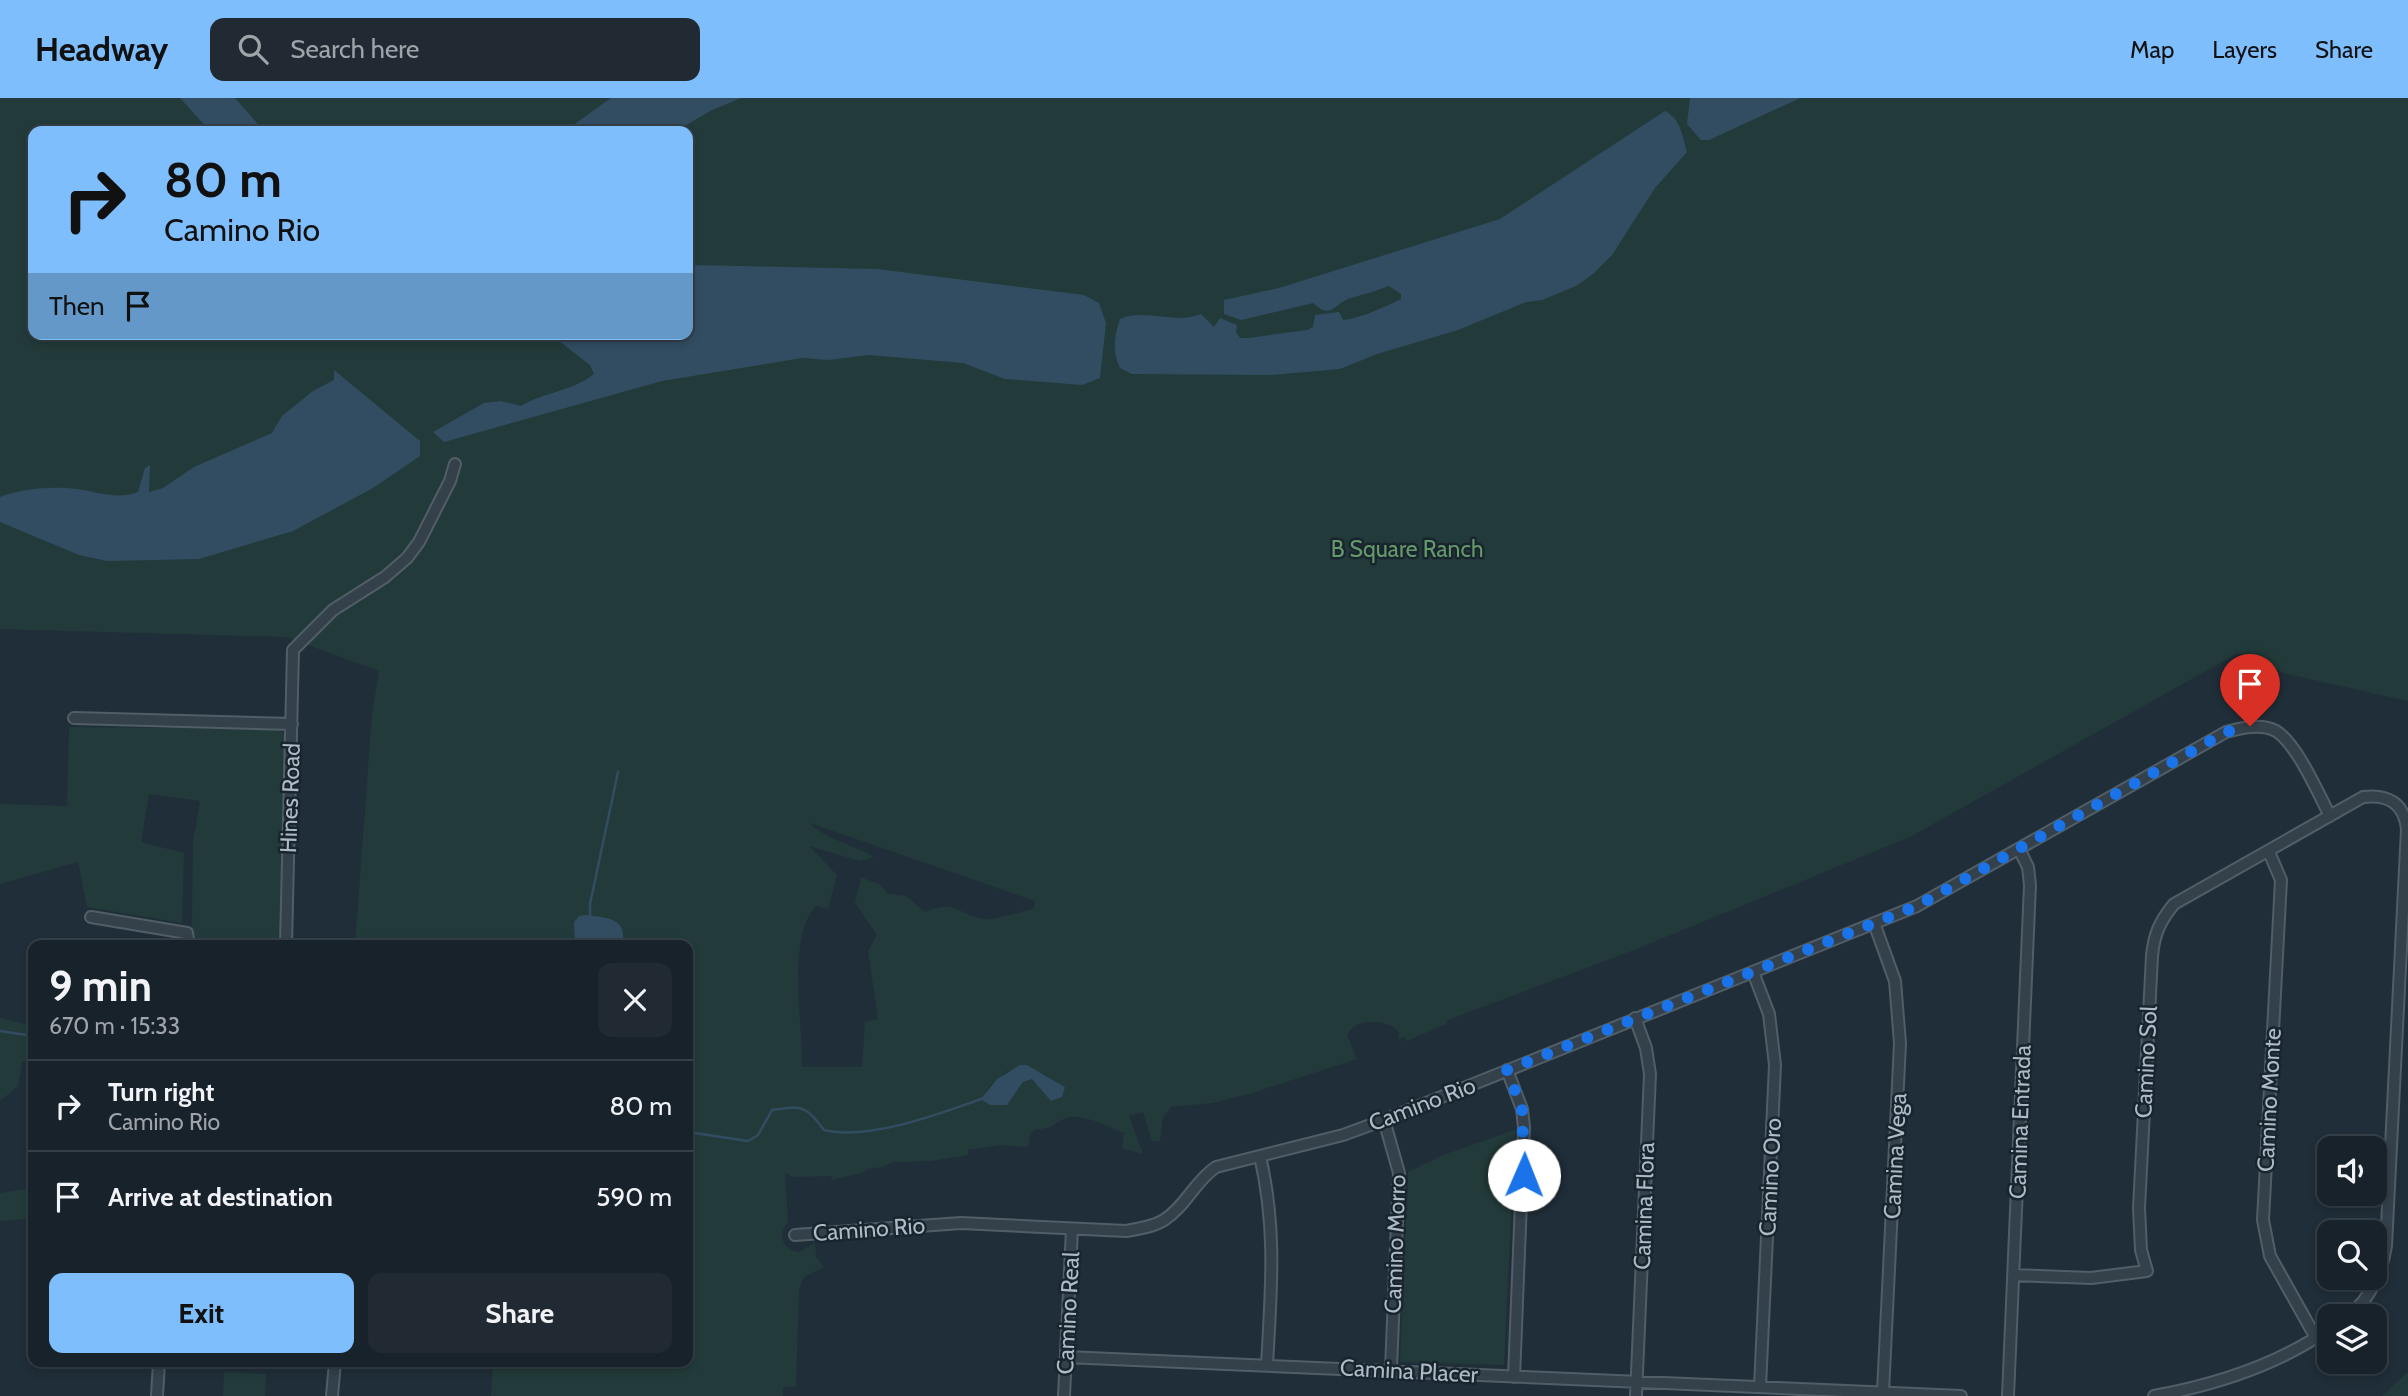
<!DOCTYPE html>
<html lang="en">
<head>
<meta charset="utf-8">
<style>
  body { margin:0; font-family:Cabin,sans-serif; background:#212a33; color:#f1f3f6; height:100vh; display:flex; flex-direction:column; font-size:26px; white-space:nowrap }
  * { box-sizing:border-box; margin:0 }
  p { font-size:23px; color:#9fa4a9 }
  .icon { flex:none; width:38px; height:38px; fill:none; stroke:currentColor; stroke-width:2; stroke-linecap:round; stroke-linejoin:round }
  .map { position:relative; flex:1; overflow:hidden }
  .drawer { position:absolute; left:28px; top:842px; width:665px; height:427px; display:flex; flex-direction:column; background:#18222b; border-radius:14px; box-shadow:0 4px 10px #0003,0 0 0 2px #363f47 }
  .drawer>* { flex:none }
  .guide { position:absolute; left:28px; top:28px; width:665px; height:214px; border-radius:14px; box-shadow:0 4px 10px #0003,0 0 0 2px #363f47; background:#7ebefc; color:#111; overflow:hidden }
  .tools { position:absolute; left:2317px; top:1038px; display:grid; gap:14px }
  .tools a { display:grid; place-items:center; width:70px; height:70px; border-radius:14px; background:#18222b; box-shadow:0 4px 10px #0003,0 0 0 2px #363f47; font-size:35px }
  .pin { position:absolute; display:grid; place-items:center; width:60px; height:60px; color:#fff; margin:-72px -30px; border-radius:50% 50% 50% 0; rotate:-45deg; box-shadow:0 0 7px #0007 }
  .pin .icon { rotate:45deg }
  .me { position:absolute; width:77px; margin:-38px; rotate:1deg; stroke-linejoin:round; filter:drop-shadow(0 0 5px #0008) }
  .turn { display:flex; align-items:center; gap:24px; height:147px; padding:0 21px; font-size:32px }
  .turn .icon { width:91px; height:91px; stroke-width:2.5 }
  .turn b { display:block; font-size:49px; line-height:60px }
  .then { display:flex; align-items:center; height:66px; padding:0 21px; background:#0003; gap:14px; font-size:26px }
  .round { display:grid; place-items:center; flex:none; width:74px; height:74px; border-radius:14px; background:#212a33 }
  .head { display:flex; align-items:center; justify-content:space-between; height:119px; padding:0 21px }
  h1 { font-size:42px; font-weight:700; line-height:52px }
  .button { display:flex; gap:14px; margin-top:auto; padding:14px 21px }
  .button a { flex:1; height:80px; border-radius:14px; background:#7ebefc; color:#111; font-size:28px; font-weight:700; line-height:80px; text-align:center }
  .button a+a { background:#212a33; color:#f1f3f6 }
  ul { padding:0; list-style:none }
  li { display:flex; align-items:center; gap:21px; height:91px; padding:0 21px; border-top:2px solid #363f47 }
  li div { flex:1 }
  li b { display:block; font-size:26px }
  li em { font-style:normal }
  header { display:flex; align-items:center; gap:42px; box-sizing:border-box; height:98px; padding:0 35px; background:#7ebefc; color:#111 }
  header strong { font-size:33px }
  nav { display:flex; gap:38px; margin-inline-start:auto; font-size:24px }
  .search { width:490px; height:63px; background:#212a33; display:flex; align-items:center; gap:18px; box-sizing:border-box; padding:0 24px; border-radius:14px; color:#9fa4a9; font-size:26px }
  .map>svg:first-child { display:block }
</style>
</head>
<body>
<header>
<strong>Headway</strong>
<div class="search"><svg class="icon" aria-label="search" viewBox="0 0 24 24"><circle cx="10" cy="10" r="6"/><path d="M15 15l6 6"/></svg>Search here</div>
<nav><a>Map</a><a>Layers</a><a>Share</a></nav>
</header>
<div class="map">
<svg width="2408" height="1298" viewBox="0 0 2408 1298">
  <rect width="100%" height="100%" fill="#202e39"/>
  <path fill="#223b3a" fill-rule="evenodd" d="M 0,0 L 2408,0 L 2408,603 L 2283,575 L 2238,555 L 1910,739 L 1634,852 L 1448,922 L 1446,926 L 1407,943 L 1404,939 L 1398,941 L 1399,934 C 1387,921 1355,919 1347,937 L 1357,961 L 1252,995 L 1212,1005 L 1171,1009 L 1163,1020 L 1160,1043 L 1152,1043 L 1143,1014 L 1129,1018 L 1143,1056 L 1122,1050 L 1124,1035 C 1109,1030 1088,1017 1071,1019 C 1056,1021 1055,1032 1036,1031 L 1030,1036 L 1028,1049 L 999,1047 L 968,1052 L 968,1057 L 931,1063 L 892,1064 L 882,1069 L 866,1071 L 865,1074 L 832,1082 L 831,1078 L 793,1079 L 785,1075 L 788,1123 L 782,1133 C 781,1145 787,1153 799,1154 L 815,1145 L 816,1159 L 824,1169 L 804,1179 L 799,1191 L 796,1289 L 783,1289 L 783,1298 L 491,1298 L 493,1264 L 688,1264 L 688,847 L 355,847 L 372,617 L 379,573 L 286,539 L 0,531 ZM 33,33 L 688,33 L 688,236 L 33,236 ZM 810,725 L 1035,803 L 1034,811 C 1022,813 993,823 983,821 C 955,816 959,801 925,814 L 906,798 L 888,796 L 880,787 L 861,779 L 855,805 L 877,837 L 868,853 L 878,921 L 865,924 L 862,969 L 802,969 C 803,926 786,840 816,808 L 828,811 L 837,777 L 809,748 L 860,763 L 874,759 C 854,747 825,741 810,725 ZM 1007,973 L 1042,975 L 1065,989 L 1052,1003 L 1032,981 L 1023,984 L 1007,1007 L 986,997 L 988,990 Z
    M 69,629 L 278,631 L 285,637 L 281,847 L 197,847 L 192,827 L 193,744 L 200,703 L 149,696 L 141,744 L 184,755 L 182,825 L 87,809 L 78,764 L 0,786 L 0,706 L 67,708 Z
    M 0,920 L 33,928 L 33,963 L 22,964 L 18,988 L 0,1003 Z
    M 1515,1032 L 1504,1267 L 1400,1264 L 1408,1074 L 1443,1057 Z
    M 33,1090 L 33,1120 L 0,1123 L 0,1095 Z
    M 224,1274 L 266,1276 L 265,1298 L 223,1298 Z
    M 2408,1274 L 2408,1298 L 2382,1298 Z"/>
  <path fill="#324d62" d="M 180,0 L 235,0 L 264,33 L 210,33 Z
    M 611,0 L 741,0 L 712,12 L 676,33 L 565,33 Z
    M 1690,0 L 1800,0 L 1709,42 L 1701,42 L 1687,26 Z
    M 1665,13 C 1681,21 1682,38 1687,54 L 1655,90 L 1612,157 L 1593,176 L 1576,188 L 1542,202 L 1526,204 L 1458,232 L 1377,256 L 1340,271 L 1271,277 L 1132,276 L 1120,270 C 1112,253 1114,239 1120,221 C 1147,210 1174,227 1201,216 L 1214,229 L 1220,220 L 1237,227 L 1236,234 L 1240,240 L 1249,240 L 1307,232 L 1313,229 L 1315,217 L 1339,214 L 1343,222 C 1356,222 1390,207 1401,201 L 1401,196 L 1389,188 C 1376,193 1364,196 1351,200 C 1335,204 1332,223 1313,205 L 1241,222 L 1224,216 L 1224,202 L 1279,190 L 1500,121 Z
    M 688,167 L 877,171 L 1084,197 L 1099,205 L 1106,225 L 1100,280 L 1082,287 L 1005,281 L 963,265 L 869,257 L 829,262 L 802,260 L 662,283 L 444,344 L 433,334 L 484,305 L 501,303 L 521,308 C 544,294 573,293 594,276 L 590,267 L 550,236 L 688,236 Z
    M 334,272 L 420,343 L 420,358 L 373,390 L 293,433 L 199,461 L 107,463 L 79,457 L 0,424 L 0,399 C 23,390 53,388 77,391 C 97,394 119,402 138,394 L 145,370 L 150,367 L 149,394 L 163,390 L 194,369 L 272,335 L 282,318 L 313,293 L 334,282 Z
    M 586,817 C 608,820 628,820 622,847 L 575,847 L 574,824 L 579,818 Z
    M 1020,967 L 1027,967 L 1065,989 L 1062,999 L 1051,1003 L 1032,981 L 1023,984 L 1007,1007 L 990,1007 L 981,1001 L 997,981 Z"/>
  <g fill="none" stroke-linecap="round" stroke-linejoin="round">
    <path stroke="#324d62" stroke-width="2.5" d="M 590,819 L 590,806 L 618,674
      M 0,933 L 33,938
      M 688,1034 L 748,1043 L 758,1037 L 772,1012 C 802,1007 806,1008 824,1032 C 868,1043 942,1015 984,1000"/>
    <defs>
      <path id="minor" d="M 74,620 L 292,626
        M 2269,754 L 2281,782 L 2263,1122 L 2270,1158 L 2316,1240
        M 91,819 L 187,835 L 189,847
        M 1874,825 L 1895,883 L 1900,945 L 1883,1294
        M 286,847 L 293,552 L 333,512 L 385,479 L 407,460 L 419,444 L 450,383 L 455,366
        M 1753,874 L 1769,916 L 1775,967 L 1760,1289
        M 1635,920 L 1646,950 L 1650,976 L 1636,1298
        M 1507,972 L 1522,1011 L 1524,1029 L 1514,1279
        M 1384,1022 L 1399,1075 L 1391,1271
        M 1260,1058 C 1277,1132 1271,1192 1267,1267
        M 795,1137 L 961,1125 L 1126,1133 C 1138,1131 1153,1129 1164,1122 C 1185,1109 1195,1083 1216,1069 L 1343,1037 L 1384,1022 L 1917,808 L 2226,634 C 2241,630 2261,625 2276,633 C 2297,646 2318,695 2330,718
        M 2013,1177 L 2091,1180 L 2147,1173 L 2141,1152 L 2139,1110 L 2152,858 C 2154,836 2160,823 2174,806 L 2363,699 C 2388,696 2404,705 2407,731 L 2386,1148 C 2382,1174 2370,1202 2348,1218
        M 1066,1259 L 1961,1298
        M 157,1298 L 159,1264
        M 332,1298 L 335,1264
        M 1064,1298 L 1072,1131
        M 2008,1298 L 2030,787 L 2028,769 L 2019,751
        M 2154,1298 C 2214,1287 2279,1266 2329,1231"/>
    </defs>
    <use href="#minor" stroke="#515e67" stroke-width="14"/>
    <use href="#minor" stroke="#34404a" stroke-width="10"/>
  </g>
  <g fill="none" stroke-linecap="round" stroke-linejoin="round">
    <path stroke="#1a73e8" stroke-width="12" stroke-dasharray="0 21.6" d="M 1524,1077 L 1522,1011 L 1507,972 L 1917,808 L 2226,634 L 2250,628"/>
  </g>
  <g text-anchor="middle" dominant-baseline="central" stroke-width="5" stroke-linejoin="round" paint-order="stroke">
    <g font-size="23" fill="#65986a" stroke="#19252e">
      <text x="1407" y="451">B Square Ranch</text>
    </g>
    <g font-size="23" fill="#aebbc6" stroke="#19252e">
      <text transform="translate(290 700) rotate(-88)">Hines Road</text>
      <text transform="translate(2146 964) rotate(-87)">Camino Sol</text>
      <text transform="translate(2269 1002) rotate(-87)">Camino Monte</text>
      <text transform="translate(1422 1006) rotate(-21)">Camino Rio</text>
      <text transform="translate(2020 1024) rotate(-88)">Camina Entrada</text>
      <text transform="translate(1895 1058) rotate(-87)">Camina Vega</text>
      <text transform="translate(1770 1079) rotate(-87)">Camino Oro</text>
      <text transform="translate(1644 1108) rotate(-88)">Camina Flora</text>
      <text transform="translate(869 1131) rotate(-4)">Camino Rio</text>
      <text transform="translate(1395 1146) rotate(-88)">Camino Morro</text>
      <text transform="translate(1068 1215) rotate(-87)">Camino Real</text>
      <text transform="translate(1409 1273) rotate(3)">Camina Placer</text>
    </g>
  </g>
</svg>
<div class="tools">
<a><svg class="icon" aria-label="sound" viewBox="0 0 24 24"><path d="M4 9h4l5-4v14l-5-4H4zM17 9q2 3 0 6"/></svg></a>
<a><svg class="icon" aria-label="search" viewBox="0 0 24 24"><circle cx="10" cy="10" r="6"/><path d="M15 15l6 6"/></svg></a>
<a><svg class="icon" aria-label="layers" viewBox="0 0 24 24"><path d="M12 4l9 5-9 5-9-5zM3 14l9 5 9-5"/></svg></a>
</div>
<div class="pin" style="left:2250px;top:628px;background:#d93025"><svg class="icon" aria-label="arrive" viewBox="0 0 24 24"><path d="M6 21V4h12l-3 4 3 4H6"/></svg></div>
<svg class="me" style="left:1524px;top:1077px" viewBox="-20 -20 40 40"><circle r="19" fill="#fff"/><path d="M0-13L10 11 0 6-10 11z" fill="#1a73e8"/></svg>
<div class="guide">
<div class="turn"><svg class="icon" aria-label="right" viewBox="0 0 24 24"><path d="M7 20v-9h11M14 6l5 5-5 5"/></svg><div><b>80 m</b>Camino Rio</div></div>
<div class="then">Then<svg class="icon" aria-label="arrive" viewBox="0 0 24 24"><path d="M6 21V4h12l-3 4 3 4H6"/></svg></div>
</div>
<section class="drawer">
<div class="head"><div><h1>9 min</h1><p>670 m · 15:33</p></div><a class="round"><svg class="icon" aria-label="close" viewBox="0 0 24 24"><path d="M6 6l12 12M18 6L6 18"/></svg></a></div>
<ul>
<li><svg class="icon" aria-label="right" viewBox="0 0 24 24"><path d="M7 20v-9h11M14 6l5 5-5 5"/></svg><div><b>Turn right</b><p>Camino Rio</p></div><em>80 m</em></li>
<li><svg class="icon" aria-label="arrive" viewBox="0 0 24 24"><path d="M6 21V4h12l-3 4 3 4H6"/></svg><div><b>Arrive at destination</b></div><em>590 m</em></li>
</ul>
<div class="button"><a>Exit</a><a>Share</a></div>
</section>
</div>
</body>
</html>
